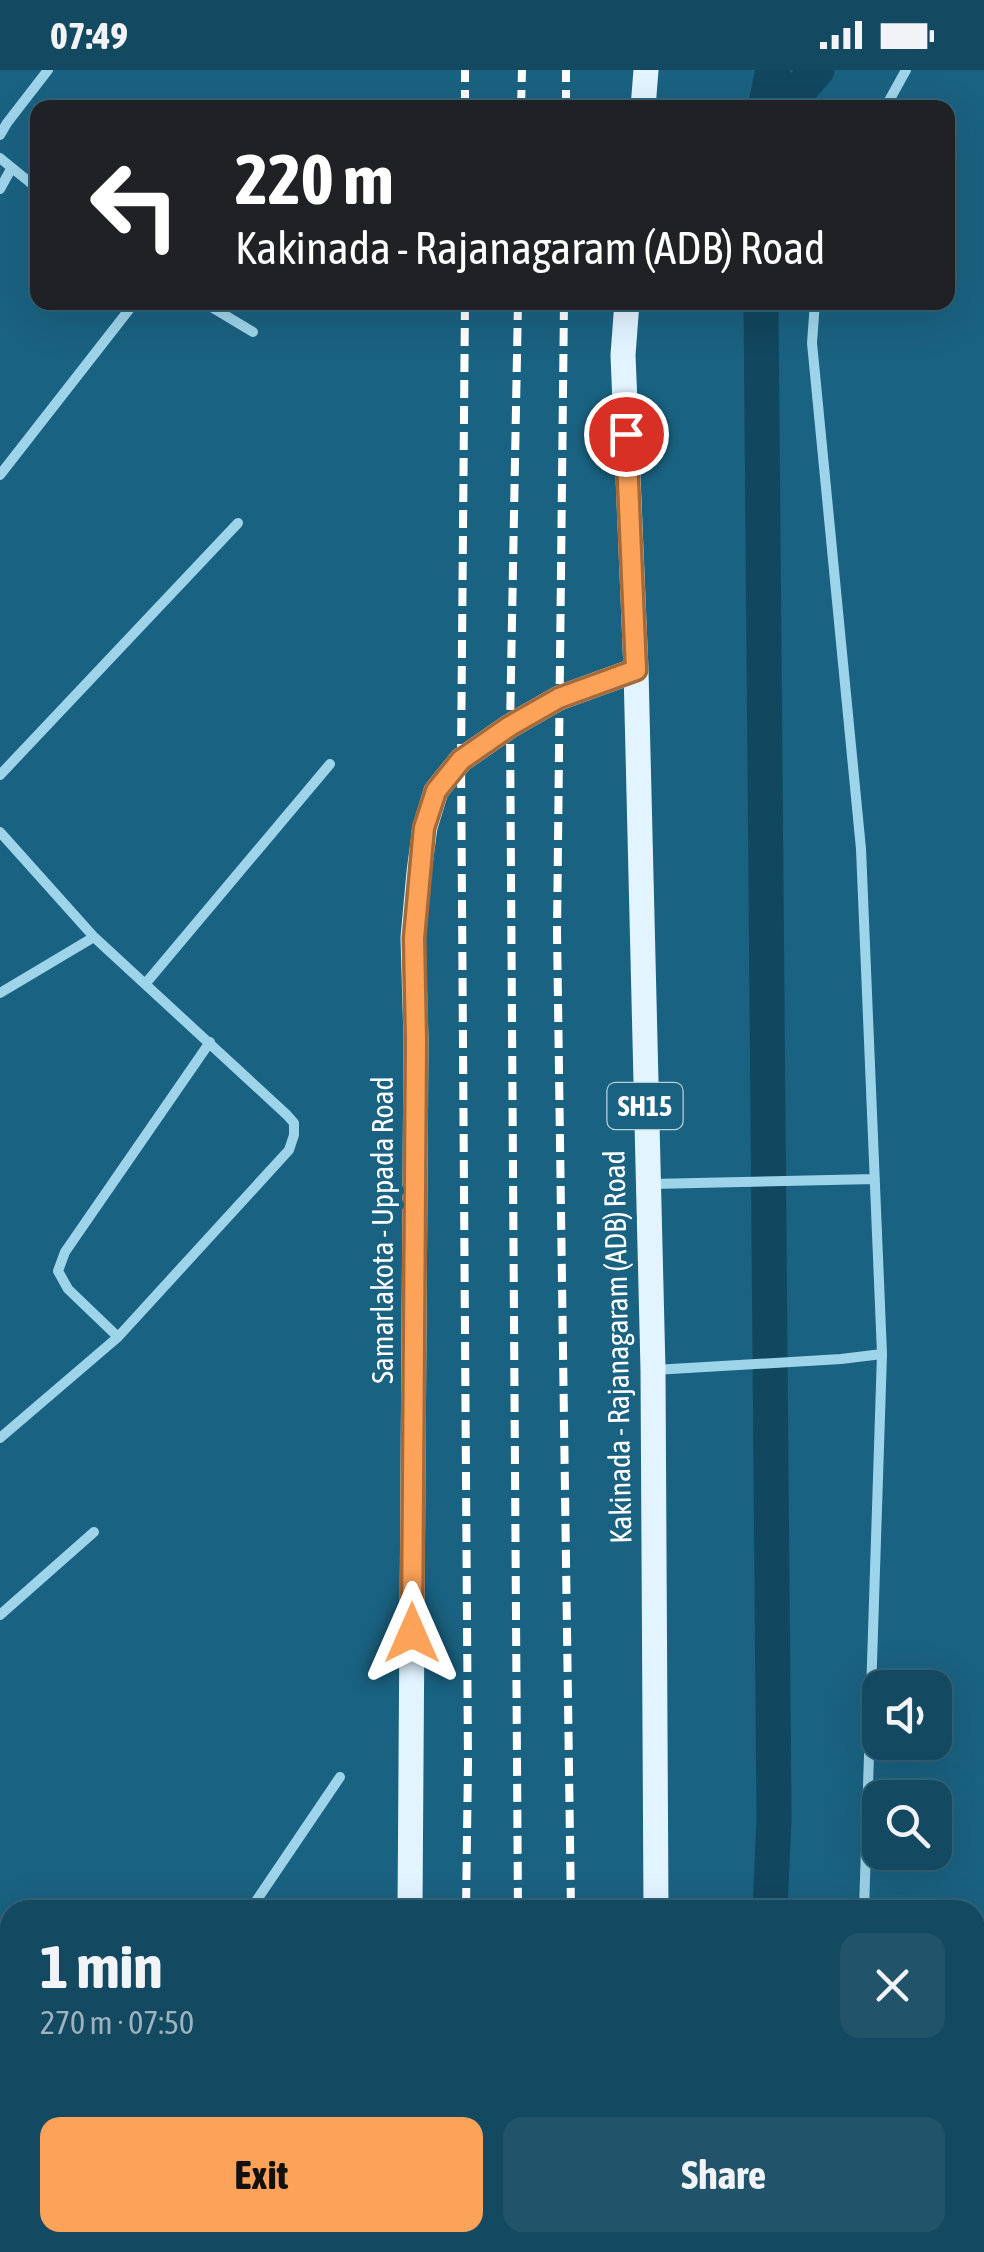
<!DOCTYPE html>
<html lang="en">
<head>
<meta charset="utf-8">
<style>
  body { margin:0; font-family:"Asap Condensed",sans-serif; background:#21546a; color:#f1f3f6; height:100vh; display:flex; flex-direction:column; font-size:38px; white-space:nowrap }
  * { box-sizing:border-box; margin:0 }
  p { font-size:32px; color:#9db3bd }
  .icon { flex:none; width:55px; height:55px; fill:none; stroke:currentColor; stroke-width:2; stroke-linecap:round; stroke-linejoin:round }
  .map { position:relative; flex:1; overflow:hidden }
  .sheet { position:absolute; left:0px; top:1830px; width:985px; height:352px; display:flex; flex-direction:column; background:#144a61; border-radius:30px 30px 0 0; box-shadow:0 10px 40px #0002,0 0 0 2px #336276 }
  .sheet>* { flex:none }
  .banner { position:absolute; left:30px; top:30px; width:925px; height:210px; border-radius:20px; box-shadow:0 10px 40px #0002,0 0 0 2px #336276; background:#202124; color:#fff; overflow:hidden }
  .fabs { position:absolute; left:862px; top:1600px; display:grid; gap:20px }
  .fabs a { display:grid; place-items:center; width:90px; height:90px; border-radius:20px; background:#144a61; box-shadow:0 10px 40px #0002,0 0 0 2px #336276; font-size:50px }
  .pin { position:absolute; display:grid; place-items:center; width:85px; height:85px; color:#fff; margin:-42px; border:5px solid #fff; border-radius:50%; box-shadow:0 2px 10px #0007 }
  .me { position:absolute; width:110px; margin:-55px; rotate:0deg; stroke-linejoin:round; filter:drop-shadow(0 0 8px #0008) }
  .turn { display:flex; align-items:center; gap:35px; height:210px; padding:0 40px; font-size:45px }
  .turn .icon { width:130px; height:130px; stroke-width:2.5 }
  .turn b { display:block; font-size:70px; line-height:85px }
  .round { display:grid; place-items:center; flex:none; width:105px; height:105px; border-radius:20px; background:#21546a }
  .overview { display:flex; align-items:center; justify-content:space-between; height:170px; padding:0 40px }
  h1 { font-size:60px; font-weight:700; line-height:75px }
  .action { display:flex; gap:20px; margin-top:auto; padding:20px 40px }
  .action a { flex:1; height:115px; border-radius:20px; background:#fda359; color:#111; font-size:40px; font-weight:700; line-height:115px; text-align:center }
  .action a+a { background:#21546a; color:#f1f3f6 }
  .status { display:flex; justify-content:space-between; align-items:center; height:70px; padding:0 50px; background:#144a61; direction:ltr }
  .status svg { height:28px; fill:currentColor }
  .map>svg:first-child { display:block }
</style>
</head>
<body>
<div class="status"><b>07:49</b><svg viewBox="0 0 49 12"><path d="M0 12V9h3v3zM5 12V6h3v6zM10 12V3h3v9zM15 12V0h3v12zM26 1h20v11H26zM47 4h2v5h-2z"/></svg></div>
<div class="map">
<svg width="984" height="2182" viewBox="0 0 984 2182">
  <rect width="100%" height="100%" fill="#1a6281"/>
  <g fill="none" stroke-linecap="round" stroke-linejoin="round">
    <path stroke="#11475f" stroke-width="35" d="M 765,38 L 773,0
      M 783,38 L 817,0
      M 761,232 L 774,1749 L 770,1840
      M 756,2182 L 756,2172"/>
    <path stroke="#9ed4ea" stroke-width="10" d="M 885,38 L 906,0
      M 0,65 L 7,53 L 48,0
      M 0,88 L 38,119
      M 0,119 L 11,99
      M 203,232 L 253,262
      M 815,232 L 812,273 L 861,779 L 882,1284 L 864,1840
      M 0,405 L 135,232
      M 0,705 L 238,453
      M 0,762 L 94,867 L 287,1045 L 294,1053 L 294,1065 L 289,1080 L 118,1267 L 0,1368
      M 146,913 L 330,694
      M 0,923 L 94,867
      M 651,1114 L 875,1109
      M 118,1267 L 68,1219 L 58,1201 L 65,1182 L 210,972
      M 654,1300 L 841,1289 L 882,1284
      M 0,1545 L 94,1462
      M 250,1840 L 340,1707
      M 101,2182 L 116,2172
      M 853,2182 L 853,2172"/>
    <path stroke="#e1f4ff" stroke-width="25" d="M 643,38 L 646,0
      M 627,232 L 623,285 L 636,600 L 653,1300 L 656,1840
      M 410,1840 L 416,969 L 413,868 L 419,802 L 425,757 L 436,721 L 461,690 L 510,656 L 559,628 L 636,600
      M 0,1910 L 10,1927
      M 191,2172 L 207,2182
      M 267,2172 L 277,2182
      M 227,2182 L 238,2172
      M 303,2182 L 322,2172
      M 649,2182 L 649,2172"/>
    <path stroke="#fff" stroke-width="8" stroke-dasharray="18 8" stroke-linecap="butt" d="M 465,38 L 465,0
      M 521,38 L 522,0
      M 566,38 L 566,0
      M 465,232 L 461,690 L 468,1693 L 466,1840
      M 518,232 L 510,656 L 518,1840
      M 564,232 L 557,862 L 571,1840
      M 520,2172 L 520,2182
      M 573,2172 L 573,2182
      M 460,2182 L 460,2172"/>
  </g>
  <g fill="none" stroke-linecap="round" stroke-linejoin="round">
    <defs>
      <path id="route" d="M 412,1563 L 416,970 L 414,868 L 424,758 L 436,721 L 461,690 L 510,656 L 559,628 L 636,600 L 626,364"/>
    </defs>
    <use href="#route" stroke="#a46a3a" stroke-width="25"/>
    <use href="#route" stroke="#fda359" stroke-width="18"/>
  </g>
  <g text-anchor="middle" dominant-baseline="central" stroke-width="10" stroke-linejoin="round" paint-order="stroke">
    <rect fill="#1a6281" stroke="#bad0d9" stroke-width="2.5" x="607.5" y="1013" width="75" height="46" rx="8"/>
    <g font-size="28" font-weight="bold" fill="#fff">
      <text x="645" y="1036">SH15</text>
    </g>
    <g font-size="30" fill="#fff" stroke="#1a6281">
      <text transform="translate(382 1160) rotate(-90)">Samarlakota - Uppada Road</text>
      <text transform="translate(617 1277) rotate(-91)">Kakinada - Rajanagaram (ADB) Road</text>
    </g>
  </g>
</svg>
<div class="fabs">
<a><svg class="icon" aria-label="sound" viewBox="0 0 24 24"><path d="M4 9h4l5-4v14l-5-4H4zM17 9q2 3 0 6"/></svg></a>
<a><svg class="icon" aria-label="search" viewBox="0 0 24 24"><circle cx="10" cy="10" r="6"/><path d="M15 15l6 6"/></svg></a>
</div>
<div class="pin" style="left:626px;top:364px;background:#d93025"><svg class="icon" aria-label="arrive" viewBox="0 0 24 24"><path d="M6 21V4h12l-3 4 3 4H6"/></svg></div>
<svg class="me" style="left:412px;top:1563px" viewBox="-20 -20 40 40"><path d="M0-17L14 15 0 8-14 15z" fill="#fda359" stroke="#fff" stroke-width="4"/></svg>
<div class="banner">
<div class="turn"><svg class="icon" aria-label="left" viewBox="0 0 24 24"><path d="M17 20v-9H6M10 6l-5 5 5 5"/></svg><div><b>220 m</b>Kakinada - Rajanagaram (ADB) Road</div></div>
</div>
<section class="sheet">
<div class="overview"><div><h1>1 min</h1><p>270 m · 07:50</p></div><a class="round"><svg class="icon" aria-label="close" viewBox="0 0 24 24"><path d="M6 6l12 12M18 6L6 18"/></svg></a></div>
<div class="action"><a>Exit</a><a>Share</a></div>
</section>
</div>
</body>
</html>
